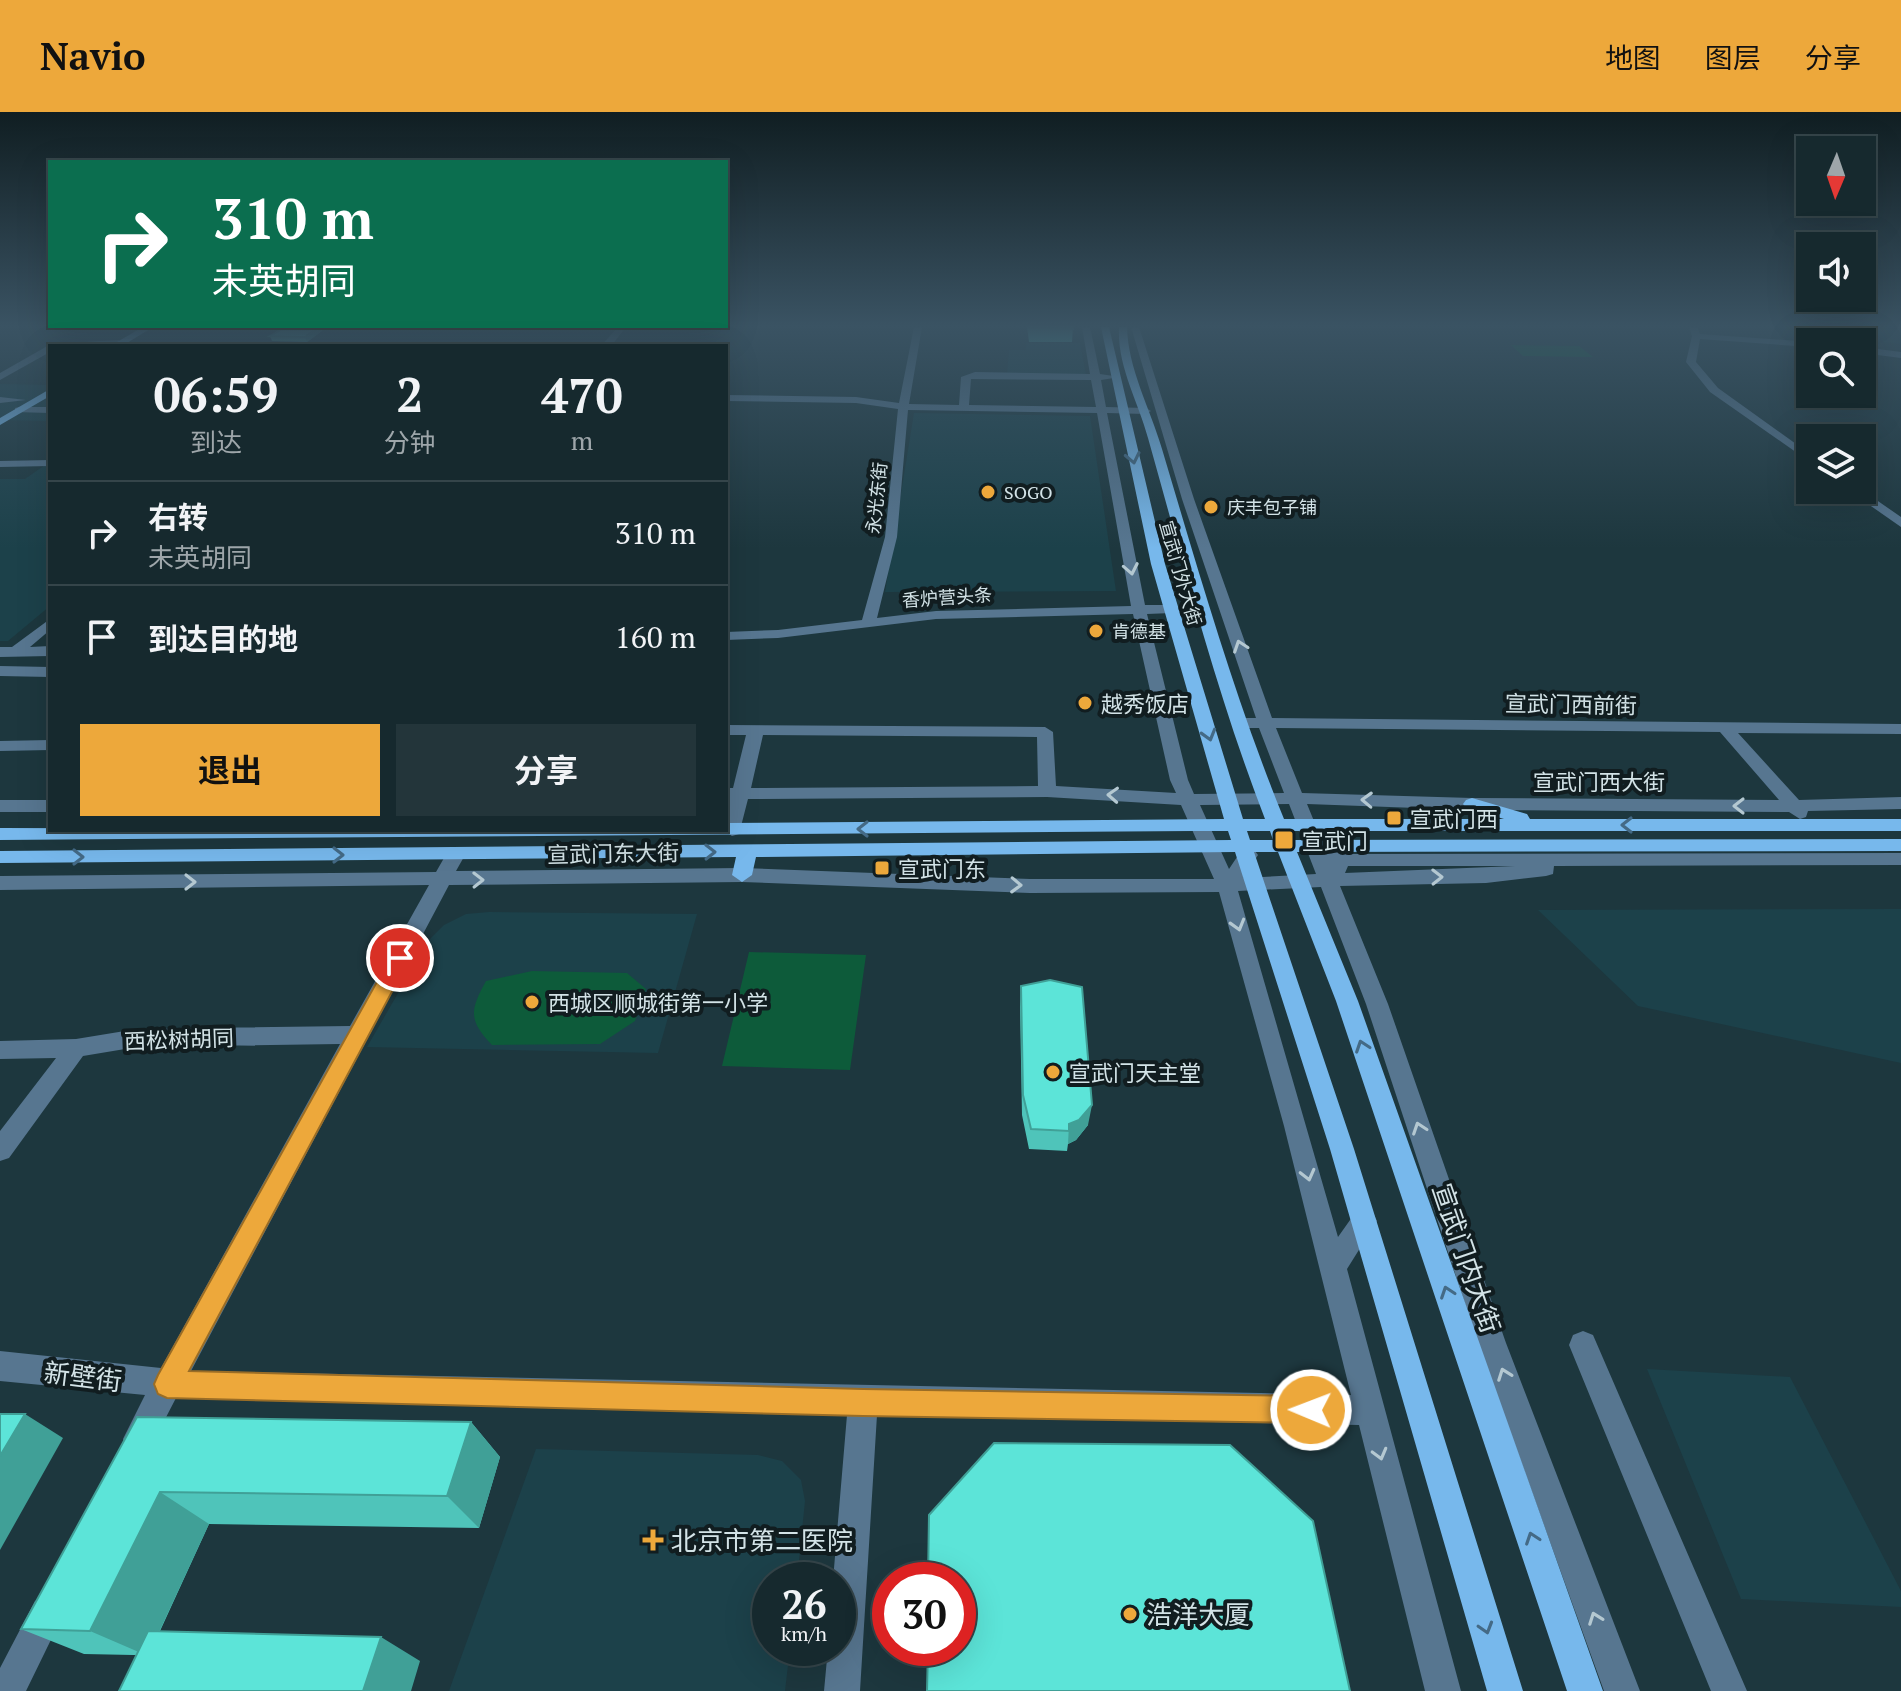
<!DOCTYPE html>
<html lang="zh">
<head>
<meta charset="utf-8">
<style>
  body { margin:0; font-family:"PT Serif","Noto Sans SC",serif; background:#23353a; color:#f1f3f6; height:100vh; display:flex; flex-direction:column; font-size:30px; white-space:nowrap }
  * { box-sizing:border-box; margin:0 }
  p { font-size:26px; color:#9ea6aa }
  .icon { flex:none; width:44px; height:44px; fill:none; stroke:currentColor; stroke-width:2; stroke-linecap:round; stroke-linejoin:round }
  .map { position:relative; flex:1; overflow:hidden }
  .sheet { position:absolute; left:48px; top:232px; width:680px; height:488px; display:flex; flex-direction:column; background:#16292e; border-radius:0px; box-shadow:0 8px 32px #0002,0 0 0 2px #35454a }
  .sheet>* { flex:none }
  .banner { position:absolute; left:48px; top:48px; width:680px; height:168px; border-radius:0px; box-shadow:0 8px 32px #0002,0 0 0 2px #35454a; background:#0b6e4f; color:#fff; overflow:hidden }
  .needle { width:52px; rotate:182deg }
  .controls { position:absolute; left:1796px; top:24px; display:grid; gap:16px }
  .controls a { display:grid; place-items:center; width:80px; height:80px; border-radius:0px; background:#16292e; box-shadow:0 8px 32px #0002,0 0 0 2px #35454a; font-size:40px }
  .speed { position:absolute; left:752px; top:1450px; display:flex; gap:16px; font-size:40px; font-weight:700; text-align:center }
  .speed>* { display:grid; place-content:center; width:104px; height:104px; border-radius:50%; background:#16292e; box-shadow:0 8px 32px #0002,0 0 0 2px #35454a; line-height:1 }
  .speed small { font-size:20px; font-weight:400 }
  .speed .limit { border:12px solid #d22; background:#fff; color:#111 }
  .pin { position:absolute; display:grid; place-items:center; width:68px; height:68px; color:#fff; margin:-34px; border:4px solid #fff; border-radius:50%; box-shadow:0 2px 8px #0007 }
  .me { position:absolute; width:88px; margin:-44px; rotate:271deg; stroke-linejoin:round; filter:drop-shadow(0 0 6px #0008) }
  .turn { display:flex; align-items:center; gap:28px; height:168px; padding:0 32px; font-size:36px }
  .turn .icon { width:104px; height:104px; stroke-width:2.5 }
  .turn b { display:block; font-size:56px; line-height:68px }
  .eta { display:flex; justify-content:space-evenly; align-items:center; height:136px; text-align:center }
  .eta b { font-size:48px; font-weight:700; line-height:56px }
  .primary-button { display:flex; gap:16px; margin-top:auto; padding:16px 32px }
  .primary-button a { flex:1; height:92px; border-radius:0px; background:#eda83b; color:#111; font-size:32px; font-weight:700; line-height:92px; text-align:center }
  .primary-button a+a { background:#23353a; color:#f1f3f6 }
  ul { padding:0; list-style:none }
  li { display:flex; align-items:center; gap:24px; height:104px; padding:0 32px; border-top:2px solid #35454a }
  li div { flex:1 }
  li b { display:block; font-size:30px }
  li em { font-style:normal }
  header { display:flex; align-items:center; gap:48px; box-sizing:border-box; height:112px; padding:0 40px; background:#eda83b; color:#111 }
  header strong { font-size:38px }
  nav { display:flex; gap:44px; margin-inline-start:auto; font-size:28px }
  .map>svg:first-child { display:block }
</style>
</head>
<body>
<header>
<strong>Navio</strong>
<nav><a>地图</a><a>图层</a><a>分享</a></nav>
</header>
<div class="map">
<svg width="1901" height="1579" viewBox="0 0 1901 1579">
  <rect width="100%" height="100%" fill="#1d373e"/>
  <path fill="#1c414a" d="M 1817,215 L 1901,215 L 1901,232 L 1883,230 L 1879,224 L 1823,218 Z
    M 1026,231 L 1080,231 L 1086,263 L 1007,262 L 1009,238 L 1026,238 Z
    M 0,272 L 50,273 L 50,309 L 0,308 Z
    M 914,301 L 1090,304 L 1116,479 L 885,480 Z
    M 45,353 L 50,353 L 50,494 L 8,529 L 0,529 L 0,367 L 25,367 Z
    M 1901,797 L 1901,951 L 1638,894 L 1538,798 Z
    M 489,800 L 697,802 L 658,941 L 367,935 L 428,829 L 444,813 L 466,802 Z
    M 1647,1257 L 1790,1265 L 1901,1479 L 1901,1495 L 1741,1487 Z
    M 536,1337 L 758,1343 L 782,1349 L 801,1368 L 805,1389 L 797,1468 L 770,1468 L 770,1536 L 790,1536 L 785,1579 L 449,1579 Z"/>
  <path fill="#0d5b3a" d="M 1511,233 L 1579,234 L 1593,245 L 1523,244 Z
    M 749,840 L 866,843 L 850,958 L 722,954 Z
    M 532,859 L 627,861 L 646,877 L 635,909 L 600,932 L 492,933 C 468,908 470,898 486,869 Z"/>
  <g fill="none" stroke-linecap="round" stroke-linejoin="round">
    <path fill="#577690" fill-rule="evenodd" d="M 618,215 L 626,215 L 611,234 L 601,234 Z
      M 914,215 L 922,215 L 909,292 L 959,293 L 961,265 L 975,260 L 1090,262 L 1082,215 L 1090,215 L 1100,262 L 1120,265 L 1101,268 L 1106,295 L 1146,296 L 1151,299 L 1146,302 L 1107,301 L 1145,493 L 1172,493 L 1179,497 L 1172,501 L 1147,502 L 1188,668 L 1194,682 L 1284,681 L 1259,616 L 1241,616 L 1233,611 L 1241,606 L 1256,606 L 1182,387 L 1131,215 L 1139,215 L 1194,387 L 1272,606 L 1901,612 L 1901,622 L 1738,621 L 1799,688 L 1901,685 L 1901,697 L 1808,699 L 1806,705 L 1800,707 L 1789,700 L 1472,698 L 1307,692 L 1325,736 L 1331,735 L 1346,742 L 1901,741 L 1901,753 L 1554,754 L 1553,762 L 1546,764 L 1486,771 L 1340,774 L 1388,892 L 1506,1231 L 1640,1579 L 1604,1579 L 1478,1231 L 1366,892 L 1321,775 L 1238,779 L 1338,1125 L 1355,1101 L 1364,1097 L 1373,1101 L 1377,1109 L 1347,1157 L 1461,1579 L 1425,1579 L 1359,1313 L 877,1303 L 860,1579 L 824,1579 L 828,1536 L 838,1536 L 838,1468 L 833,1468 L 847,1303 L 176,1286 L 149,1338 L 138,1342 L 127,1338 L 123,1327 L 145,1283 L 0,1269 L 0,1239 L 161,1256 L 340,932 L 137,935 L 83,944 L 9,1046 L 0,1049 L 0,1019 L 56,946 L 0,947 L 0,929 L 76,927 L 137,917 L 350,914 L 429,773 L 0,778 L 0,764 L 436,760 L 448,739 L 455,737 L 465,743 L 456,759 L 742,756 L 1030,767 L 1214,767 L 1181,693 L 1047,685 L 748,687 L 739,722 L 732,724 L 723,718 L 726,718 L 730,688 L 726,688 L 726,676 L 733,676 L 746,623 L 726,623 L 726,613 L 1045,615 L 1053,620 L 1056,674 L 1176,681 L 1170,668 L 1133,502 L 936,507 L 778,526 L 726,528 L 726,520 L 778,518 L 862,508 L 885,425 L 898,297 L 856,291 L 726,289 L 726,283 L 856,285 L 899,291 ZM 971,267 L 1091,268 L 1096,295 L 969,293 ZM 908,298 L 1097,301 L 1131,494 L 936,499 L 877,506 L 897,425 ZM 1276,616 L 1720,620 L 1779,688 L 1472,686 L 1302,681 ZM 763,623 L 1037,625 L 1038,674 L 751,676 ZM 1289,692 L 1316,762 L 1243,766 L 1258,743 L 1255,739 L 1241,739 L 1229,757 L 1200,693 ZM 1348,754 L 1515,754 L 1345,761 ZM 742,770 L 1030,781 L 1219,780 L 1284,1014 L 1351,1283 L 191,1259 L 449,773 Z
      M 1689,215 L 1697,215 L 1700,222 L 1813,230 L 1810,230 L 1810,235 L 1700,227 L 1696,250 L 1718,276 L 1810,342 L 1810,350 L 1710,280 L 1686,250 L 1692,224 Z
      M 119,228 L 122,233 L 50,234 L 50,240 L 0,268 L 0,261 L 51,232 Z
      M 1862,235 L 1901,240 L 1901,246 L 1862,241 Z
      M 0,285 L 26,288 L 0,291 Z
      M 19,295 L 50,295 L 50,301 L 15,300 L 15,296 Z
      M 50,348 L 50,354 L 0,355 L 0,349 Z
      M 1848,378 L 1862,378 L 1901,405 L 1901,415 Z
      M 50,507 L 50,518 L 30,535 L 50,534 L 50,544 L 0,545 L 0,535 L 12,535 Z
      M 0,554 L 50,555 L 50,565 L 0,564 Z
      M 50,628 L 50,638 L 0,639 L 0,629 Z
      M 0,688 L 50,688 L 50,700 L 0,700 Z
      M 1583,1219 L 1593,1223 L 1747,1579 L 1711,1579 L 1569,1233 L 1573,1223 Z
      M 47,1484 L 59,1489 L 64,1501 L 26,1579 L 0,1579 L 0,1556 L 35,1489 Z"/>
    <path fill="#77b8ec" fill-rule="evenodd" d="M 143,215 L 153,215 L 122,234 L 110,234 Z
      M 1101,215 L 1109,215 L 1165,452 L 1243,707 L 1265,707 C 1217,583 1184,454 1148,326 C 1138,289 1117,254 1119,215 L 1127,215 C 1128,257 1150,296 1162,337 C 1199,461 1235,587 1284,707 L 1504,707 L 1466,696 L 1463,692 L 1466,688 L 1472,686 L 1527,702 L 1530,707 L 1901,707 L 1901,719 L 1288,719 L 1292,728 L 1901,727 L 1901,739 L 1297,740 L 1358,889 L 1603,1579 L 1567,1579 L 1336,889 L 1278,740 L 1254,740 L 1354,1037 L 1523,1579 L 1487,1579 L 1330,1037 L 1235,740 L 756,745 L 752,763 L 742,770 L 732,763 L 736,745 L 0,751 L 0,739 L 1231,728 L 1228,719 L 1193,719 L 0,728 L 0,716 L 726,718 L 726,711 L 1224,707 L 1151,452 ZM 1247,719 L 1270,719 L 1273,728 L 1250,728 Z
      M 50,277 L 50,284 L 0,313 L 0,306 Z"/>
  </g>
  <path fill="#4fc4ba" d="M 286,215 L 327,215 L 307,230 L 272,229 L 270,224 Z
    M 1027,215 L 1073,215 L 1072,230 L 1029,230 Z
    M 1021,874 L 1088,1013 L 1076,1028 L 1068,1032 L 1067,1039 L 1029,1037 L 1022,1003 L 1020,895 Z
    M 137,1305 L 471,1310 L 500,1345 L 479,1416 L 209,1412 L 160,1519 L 420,1549 L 84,1542 L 21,1517 Z"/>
  <path fill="#40a097" d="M 318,215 L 327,215 L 307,230 L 305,225 Z
    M 1092,993 L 1088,1013 L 1076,1028 L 1068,1032 L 1069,1012 Z
    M 25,1302 L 63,1326 L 0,1438 L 0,1344 Z
    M 471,1310 L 500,1345 L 479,1416 L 447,1384 Z
    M 160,1380 L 209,1412 L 148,1544 L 90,1519 Z
    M 381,1525 L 420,1549 L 411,1579 L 363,1579 Z"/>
  <path fill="#5ce4d8" stroke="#40a097" stroke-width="2" d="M 286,215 L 318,215 L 305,225 L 270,224 Z
    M 1029,215 L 1073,215 L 1073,217 L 1029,216 Z
    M 1050,868 L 1082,875 L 1092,993 L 1079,1008 L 1069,1012 L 1069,1019 L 1031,1017 L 1023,983 L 1021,874 Z
    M 0,1302 L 25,1302 L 0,1344 Z
    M 137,1305 L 471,1310 L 447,1384 L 160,1380 L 90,1519 L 21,1517 Z
    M 994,1331 L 1230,1333 L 1313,1409 L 1350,1579 L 927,1579 L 928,1536 L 958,1536 L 958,1468 L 928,1468 L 929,1403 Z
    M 148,1519 L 381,1525 L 363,1579 L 119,1579 Z"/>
  <defs><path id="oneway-chevron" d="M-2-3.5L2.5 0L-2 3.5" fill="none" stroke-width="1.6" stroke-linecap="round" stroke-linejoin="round" transform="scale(2)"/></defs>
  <g stroke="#446a86">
    <use href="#oneway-chevron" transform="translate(1133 346) rotate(78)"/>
    <use href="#oneway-chevron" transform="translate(1209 623) rotate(74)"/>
    <use href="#oneway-chevron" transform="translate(1627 713) rotate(-180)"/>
    <use href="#oneway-chevron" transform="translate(863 717) rotate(180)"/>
    <use href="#oneway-chevron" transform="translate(710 740) rotate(-1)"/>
    <use href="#oneway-chevron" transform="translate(338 743)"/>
    <use href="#oneway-chevron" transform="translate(78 745)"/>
    <use href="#oneway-chevron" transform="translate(1362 934) rotate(-109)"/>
    <use href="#oneway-chevron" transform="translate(1447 1180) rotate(-109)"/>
    <use href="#oneway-chevron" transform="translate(1532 1426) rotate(-109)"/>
    <use href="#oneway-chevron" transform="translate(1486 1516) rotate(73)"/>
  </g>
  <g stroke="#b4c8d1">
    <use href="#oneway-chevron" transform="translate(1131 457) rotate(79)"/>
    <use href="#oneway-chevron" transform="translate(1240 534) rotate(-109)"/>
    <use href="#oneway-chevron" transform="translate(1113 683) rotate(-177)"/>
    <use href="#oneway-chevron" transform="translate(1367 688) rotate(-178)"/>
    <use href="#oneway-chevron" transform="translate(1739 694) rotate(-180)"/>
    <use href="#oneway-chevron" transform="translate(1437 765) rotate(-1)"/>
    <use href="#oneway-chevron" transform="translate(478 768) rotate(-1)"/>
    <use href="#oneway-chevron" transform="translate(190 770)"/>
    <use href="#oneway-chevron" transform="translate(1016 773) rotate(2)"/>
    <use href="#oneway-chevron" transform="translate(1238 813) rotate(74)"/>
    <use href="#oneway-chevron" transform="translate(1419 1016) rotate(-109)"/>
    <use href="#oneway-chevron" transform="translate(1308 1063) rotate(76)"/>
    <use href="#oneway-chevron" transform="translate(1504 1262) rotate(-110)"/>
    <use href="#oneway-chevron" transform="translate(1380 1342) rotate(75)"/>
    <use href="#oneway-chevron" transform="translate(1595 1506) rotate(-110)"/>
  </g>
  <linearGradient id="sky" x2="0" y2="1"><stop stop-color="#101e22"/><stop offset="0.49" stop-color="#3a5363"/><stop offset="1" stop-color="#3a5363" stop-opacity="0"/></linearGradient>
  <rect width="1901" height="436" fill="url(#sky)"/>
  <path fill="#eda83b" stroke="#9a6d26" stroke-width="2" d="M 400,839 L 410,846 L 189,1259 L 863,1277 L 1311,1284 L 1321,1288 L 1325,1298 L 1321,1307 L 1311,1311 L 863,1304 L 167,1286 L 158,1282 L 154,1272 L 158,1263 L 393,841 Z"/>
  <g fill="#eda83b" stroke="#111d20" stroke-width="3">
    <circle cx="988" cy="380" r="8"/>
    <circle cx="1211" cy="395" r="8"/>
    <circle cx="1096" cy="519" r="8"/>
    <circle cx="1085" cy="591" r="8"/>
    <rect x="1386" y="698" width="16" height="16" rx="4"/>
    <rect x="1274" y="718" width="20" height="20" rx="4"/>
    <rect x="874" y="748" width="16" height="16" rx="4"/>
    <circle cx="532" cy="890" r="8"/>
    <circle cx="1053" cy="960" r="8"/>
    <path d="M649 1416h8v8h8v8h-8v8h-8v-8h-8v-8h8z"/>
    <circle cx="1130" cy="1502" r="8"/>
  </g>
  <g text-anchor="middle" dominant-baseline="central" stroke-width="8" stroke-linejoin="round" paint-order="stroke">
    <g font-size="18" fill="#d3e3e7" stroke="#111d20" text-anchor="start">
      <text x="1004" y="380">SOGO</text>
      <text x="1227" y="395">庆丰包子铺</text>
      <text x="1112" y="519">肯德基</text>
    </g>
    <g font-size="18" fill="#d3e3e7" stroke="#111d20">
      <text transform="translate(876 386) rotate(-84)">永光东街</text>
      <text transform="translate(1181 461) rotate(74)">宣武门外大街</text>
      <text transform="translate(947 485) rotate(-4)">香炉营头条</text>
    </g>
    <g font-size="22" fill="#d3e3e7" stroke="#111d20" text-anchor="start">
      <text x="1101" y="591">越秀饭店</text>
      <text x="1410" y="706">宣武门西</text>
      <text x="1302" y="728">宣武门</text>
      <text x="898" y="756">宣武门东</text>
      <text x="548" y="890">西城区顺城街第一小学</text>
      <text x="1069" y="960">宣武门天主堂</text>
    </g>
    <g font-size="22" fill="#d3e3e7" stroke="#111d20">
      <text transform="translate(1571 592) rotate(1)">宣武门西前街</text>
      <text x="1599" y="669">宣武门西大街</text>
      <text transform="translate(613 741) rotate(-1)">宣武门东大街</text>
      <text transform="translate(179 927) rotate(-2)">西松树胡同</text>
    </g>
    <g font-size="26" fill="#d3e3e7" stroke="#111d20">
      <text transform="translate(1467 1146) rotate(71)">宣武门内大街</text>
      <text transform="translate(83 1264) rotate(7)">新壁街</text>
    </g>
    <g font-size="26" fill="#d3e3e7" stroke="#111d20" text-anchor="start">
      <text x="671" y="1428">北京市第二医院</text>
      <text x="1146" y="1502">浩洋大厦</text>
    </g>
  </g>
</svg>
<div class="controls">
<a><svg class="needle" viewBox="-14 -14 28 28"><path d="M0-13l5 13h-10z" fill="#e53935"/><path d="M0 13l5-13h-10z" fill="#9ea6aa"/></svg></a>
<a><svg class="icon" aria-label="sound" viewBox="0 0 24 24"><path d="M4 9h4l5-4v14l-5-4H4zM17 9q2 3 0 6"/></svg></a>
<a><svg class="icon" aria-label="search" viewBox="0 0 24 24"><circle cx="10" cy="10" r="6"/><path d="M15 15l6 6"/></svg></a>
<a><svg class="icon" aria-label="layers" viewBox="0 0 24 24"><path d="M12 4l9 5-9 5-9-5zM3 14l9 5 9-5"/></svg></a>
</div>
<div class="speed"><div>26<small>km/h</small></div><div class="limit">30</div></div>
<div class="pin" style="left:400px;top:846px;background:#d93025"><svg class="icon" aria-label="arrive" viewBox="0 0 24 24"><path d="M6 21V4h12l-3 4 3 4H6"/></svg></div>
<svg class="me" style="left:1311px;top:1298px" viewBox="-20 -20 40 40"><circle r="17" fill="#eda83b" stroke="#fff" stroke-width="3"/><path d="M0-11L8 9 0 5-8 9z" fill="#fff"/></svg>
<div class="banner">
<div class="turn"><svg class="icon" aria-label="right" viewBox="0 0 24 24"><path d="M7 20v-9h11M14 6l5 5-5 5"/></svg><div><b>310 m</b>未英胡同</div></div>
</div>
<section class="sheet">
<div class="eta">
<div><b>06:59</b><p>到达</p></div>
<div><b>2</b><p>分钟</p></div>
<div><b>470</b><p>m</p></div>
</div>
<ul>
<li><svg class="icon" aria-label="right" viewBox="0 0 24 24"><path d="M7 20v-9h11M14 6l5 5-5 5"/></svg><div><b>右转</b><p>未英胡同</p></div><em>310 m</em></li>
<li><svg class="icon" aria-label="arrive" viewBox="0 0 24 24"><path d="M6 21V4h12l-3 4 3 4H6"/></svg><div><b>到达目的地</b></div><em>160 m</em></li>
</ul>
<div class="primary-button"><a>退出</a><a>分享</a></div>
</section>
</div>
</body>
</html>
